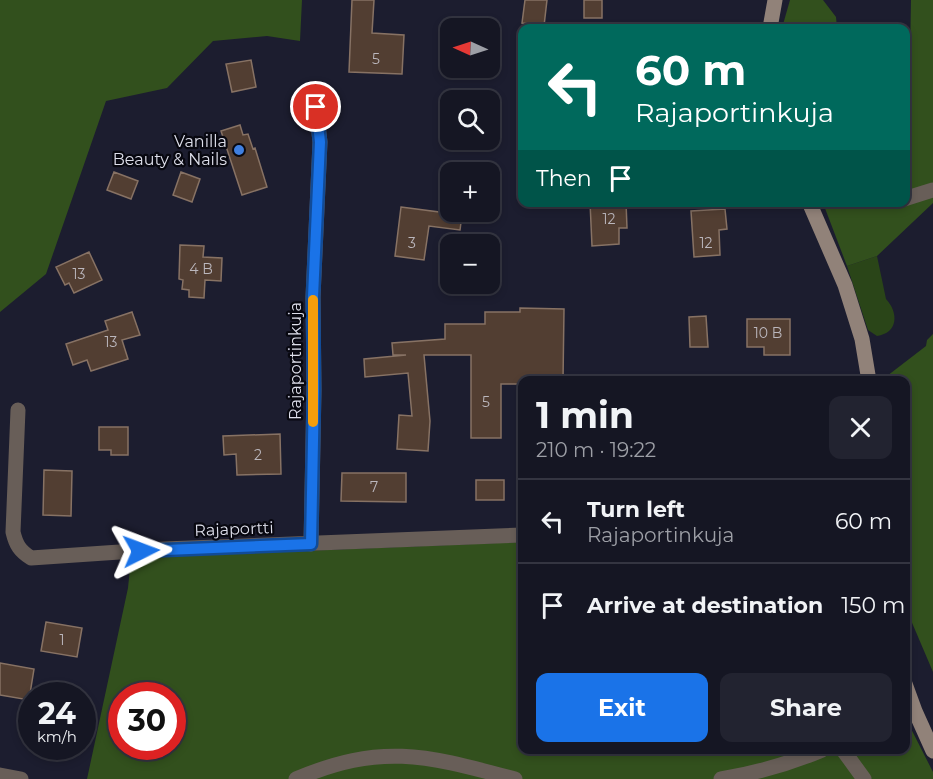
<!DOCTYPE html>
<html lang="en">
<head>
<meta charset="utf-8">
<style>
  body { margin:0; font-family:Montserrat,sans-serif; background:#222330; color:#f1f3f6; height:100vh; display:flex; flex-direction:column; font-size:22px; white-space:nowrap }
  * { box-sizing:border-box; margin:0 }
  p { font-size:20px; color:#9d9fa6 }
  .icon { flex:none; width:33px; height:33px; fill:none; stroke:currentColor; stroke-width:2; stroke-linecap:round; stroke-linejoin:round }
  .map { position:relative; flex:1; overflow:hidden }
  .sheet { position:absolute; left:518px; top:376px; width:392px; height:378px; display:flex; flex-direction:column; background:#151623; border-radius:12px; box-shadow:0 3px 9px #0003,0 0 0 2px #343541 }
  .sheet>* { flex:none }
  .banner { position:absolute; left:518px; top:24px; width:392px; height:183px; border-radius:12px; box-shadow:0 3px 9px #0003,0 0 0 2px #343541; background:#00695c; color:#fff; overflow:hidden }
  .needle { width:39px; rotate:273deg }
  .controls { position:absolute; left:440px; top:18px; display:grid; gap:12px }
  .controls a { display:grid; place-items:center; width:60px; height:60px; border-radius:12px; background:#151623; box-shadow:0 3px 9px #0003,0 0 0 2px #343541; font-size:30px }
  .speed { position:absolute; left:18px; top:682px; display:flex; gap:12px; font-size:30px; font-weight:700; text-align:center }
  .speed>* { display:grid; place-content:center; width:78px; height:78px; border-radius:50%; background:#151623; box-shadow:0 3px 9px #0003,0 0 0 2px #343541; line-height:1 }
  .speed small { font-size:15px; font-weight:400 }
  .speed .limit { border:9px solid #d22; background:#fff; color:#111 }
  .pin { position:absolute; display:grid; place-items:center; width:51px; height:51px; color:#fff; margin:-26px; border:3px solid #fff; border-radius:50%; box-shadow:0 2px 6px #0007 }
  .me { position:absolute; width:66px; margin:-33px; rotate:87deg; stroke-linejoin:round; filter:drop-shadow(0 0 4px #0008) }
  .turn { display:flex; align-items:center; gap:21px; height:126px; padding:0 18px; font-size:27px }
  .turn .icon { width:78px; height:78px; stroke-width:2.5 }
  .turn b { display:block; font-size:42px; line-height:51px }
  .then { display:flex; align-items:center; height:57px; padding:0 18px; background:#0003; gap:12px; font-size:22px }
  .round { display:grid; place-items:center; flex:none; width:63px; height:63px; border-radius:12px; background:#222330 }
  .summary { display:flex; align-items:center; justify-content:space-between; height:102px; padding:0 18px }
  h1 { font-size:36px; font-weight:700; line-height:45px }
  .cta { display:flex; gap:12px; margin-top:auto; padding:12px 18px }
  .cta a { flex:1; height:69px; border-radius:12px; background:#1a73e8; color:#fff; font-size:24px; font-weight:700; line-height:69px; text-align:center }
  .cta a+a { background:#222330; color:#f1f3f6 }
  ul { padding:0; list-style:none }
  li { display:flex; align-items:center; gap:18px; height:84px; padding:0 18px; border-top:2px solid #343541 }
  li div { flex:1 }
  li b { display:block; font-size:22px }
  li em { font-style:normal }
  .map>svg:first-child { display:block }
</style>
</head>
<body>
<div class="map">
<svg width="933" height="779" viewBox="0 0 933 779">
  <rect width="100%" height="100%" fill="#1c1d2f"/>
  <path fill="#2a4518" d="M 877,256 L 886,299 C 899,313 898,333 877,336 L 868,330 L 847,266 Z"/>
  <path fill="#32501d" fill-rule="evenodd" d="M 0,0 L 302,0 L 300,41 L 267,36 L 213,41 L 167,88 L 106,101 L 46,274 L 0,312 Z
    M 790,0 L 823,0 L 836,17 L 837,28 L 782,28 Z
    M 911,0 L 933,0 L 933,203 L 877,256 L 847,266 L 823,203 L 904,202 L 904,83 L 910,58 Z
    M 933,334 L 933,672 L 910,618 L 905,587 L 904,381 L 888,381 L 887,376 L 926,346 L 927,340 Z
    M 522,542 L 522,750 L 904,750 L 905,717 L 933,772 L 933,779 L 87,779 L 128,588 L 131,558 ZM 122,696 L 172,696 L 172,747 L 122,747 Z"/>
  <path fill="#523e32" stroke="#877264" stroke-width="1.5" d="M 352,0 L 374,0 L 372,33 L 404,35 L 402,74 L 349,72 Z
    M 525,0 L 547,0 L 544,26 L 522,23 Z
    M 584,0 L 602,0 L 602,18 L 584,18 Z
    M 251,60 L 256,87 L 232,92 L 226,64 Z
    M 240,125 L 243,135 L 248,134 L 253,149 L 255,148 L 267,187 L 242,195 L 221,131 Z
    M 114,172 L 138,181 L 131,199 L 107,190 Z
    M 181,172 L 200,179 L 192,202 L 173,195 Z
    M 590,202 L 626,202 L 627,228 L 619,228 L 619,244 L 592,246 Z
    M 401,207 L 462,215 L 460,230 L 429,226 L 424,260 L 395,256 Z
    M 725,209 L 727,229 L 719,230 L 720,255 L 694,257 L 691,211 Z
    M 180,245 L 204,246 L 203,257 L 222,258 L 221,281 L 205,280 L 204,298 L 189,297 L 189,290 L 182,289 L 183,280 L 179,279 Z
    M 89,252 L 102,280 L 74,293 L 69,283 L 65,285 L 56,267 Z
    M 520,308 L 564,309 L 563,381 L 522,381 L 522,384 L 501,384 L 501,438 L 471,438 L 471,355 L 424,355 L 430,421 L 428,451 L 397,449 L 399,415 L 412,416 L 408,373 L 365,377 L 364,359 L 406,355 L 393,355 L 392,343 L 445,339 L 445,324 L 485,324 L 485,312 L 520,312 Z
    M 132,312 L 140,335 L 122,340 L 128,359 L 91,371 L 87,360 L 73,365 L 66,344 L 108,330 L 105,321 Z
    M 706,316 L 708,347 L 690,347 L 689,317 Z
    M 747,319 L 790,319 L 790,355 L 764,355 L 764,347 L 747,347 Z
    M 99,427 L 128,427 L 128,455 L 111,455 L 111,450 L 99,450 Z
    M 280,434 L 281,474 L 237,475 L 236,454 L 224,455 L 223,436 Z
    M 44,470 L 72,471 L 71,516 L 43,515 Z
    M 342,473 L 406,473 L 406,502 L 341,501 Z
    M 476,480 L 504,480 L 504,500 L 476,500 Z
    M 46,622 L 82,628 L 77,657 L 41,651 Z
    M 0,663 L 34,669 L 29,700 L 0,695 Z"/>
  <g fill="none" stroke-linecap="round" stroke-linejoin="round">
    <path stroke="#685e58" stroke-width="15" d="M 904,199 L 933,190
      M 18,410 L 13,532 C 16,545 20,551 31,558 L 164,549 L 522,535
      M 311,544 L 314,390 L 313,297 L 320,142 L 316,107
      M 843,750 L 864,779
      M 0,775 L 21,779
      M 296,779 C 383,742 428,756 515,779
      M 721,779 C 756,773 789,764 822,750"/>
    <path stroke="#918279" stroke-width="15" d="M 770,28 L 775,0
      M 809,202 L 845,285 L 862,339 L 869,381
      M 904,681 L 915,711 L 933,751"/>
  </g>
  <g fill="none" stroke-linecap="round" stroke-linejoin="round">
    <defs>
      <path id="route" d="M 141,551 L 311,544 L 314,390 L 313,297 L 320,142 L 316,107"/>
    </defs>
    <use href="#route" stroke="#114b97" stroke-width="15"/>
    <use href="#route" stroke="#1a73e8" stroke-width="10"/>
    <path stroke="#f59e0b" stroke-width="10" d="M 313,300 L 313,422"/>
  </g>
  <circle fill="#3f7fe0" stroke="#080810" stroke-width="2" cx="239" cy="150" r="6"/>
  <g text-anchor="middle" dominant-baseline="central" stroke-width="4.5" stroke-linejoin="round" paint-order="stroke">
    <g font-size="14" fill="#bbb7bd">
      <text x="376" y="59">5</text>
      <text x="609" y="219">12</text>
      <text x="412" y="243">3</text>
      <text x="706" y="243">12</text>
      <text x="201" y="269">4 B</text>
      <text x="79" y="274">13</text>
      <text x="768" y="333">10 B</text>
      <text x="111" y="342">13</text>
      <text x="486" y="402">5</text>
      <text x="258" y="455">2</text>
      <text x="374" y="487">7</text>
      <text x="62" y="640">1</text>
    </g>
    <g font-size="16" fill="#dedfeb" stroke="#080810" text-anchor="end">
      <text x="227" y="141">Vanilla<tspan x="227" dy="18">Beauty &amp; Nails</tspan></text>
    </g>
    <g font-size="16" fill="#dedfeb" stroke="#080810">
      <text transform="translate(295 361) rotate(-90)">Rajaportinkuja</text>
      <text transform="translate(234 529) rotate(-2)">Rajaportti</text>
    </g>
  </g>
</svg>
<div class="controls">
<a><svg class="needle" viewBox="-14 -14 28 28"><path d="M0-13l5 13h-10z" fill="#e53935"/><path d="M0 13l5-13h-10z" fill="#9d9fa6"/></svg></a>
<a><svg class="icon" aria-label="search" viewBox="0 0 24 24"><circle cx="10" cy="10" r="6"/><path d="M15 15l6 6"/></svg></a>
<a>+</a>
<a>−</a>
</div>
<div class="speed"><div>24<small>km/h</small></div><div class="limit">30</div></div>
<div class="pin" style="left:316px;top:107px;background:#d93025"><svg class="icon" aria-label="arrive" viewBox="0 0 24 24"><path d="M6 21V4h12l-3 4 3 4H6"/></svg></div>
<svg class="me" style="left:141px;top:551px" viewBox="-20 -20 40 40"><path d="M0-17L14 15 0 8-14 15z" fill="#1a73e8" stroke="#fff" stroke-width="4"/></svg>
<div class="banner">
<div class="turn"><svg class="icon" aria-label="left" viewBox="0 0 24 24"><path d="M17 20v-9H6M10 6l-5 5 5 5"/></svg><div><b>60 m</b>Rajaportinkuja</div></div>
<div class="then">Then<svg class="icon" aria-label="arrive" viewBox="0 0 24 24"><path d="M6 21V4h12l-3 4 3 4H6"/></svg></div>
</div>
<section class="sheet">
<div class="summary"><div><h1>1 min</h1><p>210 m · 19:22</p></div><a class="round"><svg class="icon" aria-label="close" viewBox="0 0 24 24"><path d="M6 6l12 12M18 6L6 18"/></svg></a></div>
<ul>
<li><svg class="icon" aria-label="left" viewBox="0 0 24 24"><path d="M17 20v-9H6M10 6l-5 5 5 5"/></svg><div><b>Turn left</b><p>Rajaportinkuja</p></div><em>60 m</em></li>
<li><svg class="icon" aria-label="arrive" viewBox="0 0 24 24"><path d="M6 21V4h12l-3 4 3 4H6"/></svg><div><b>Arrive at destination</b></div><em>150 m</em></li>
</ul>
<div class="cta"><a>Exit</a><a>Share</a></div>
</section>
</div>
</body>
</html>
